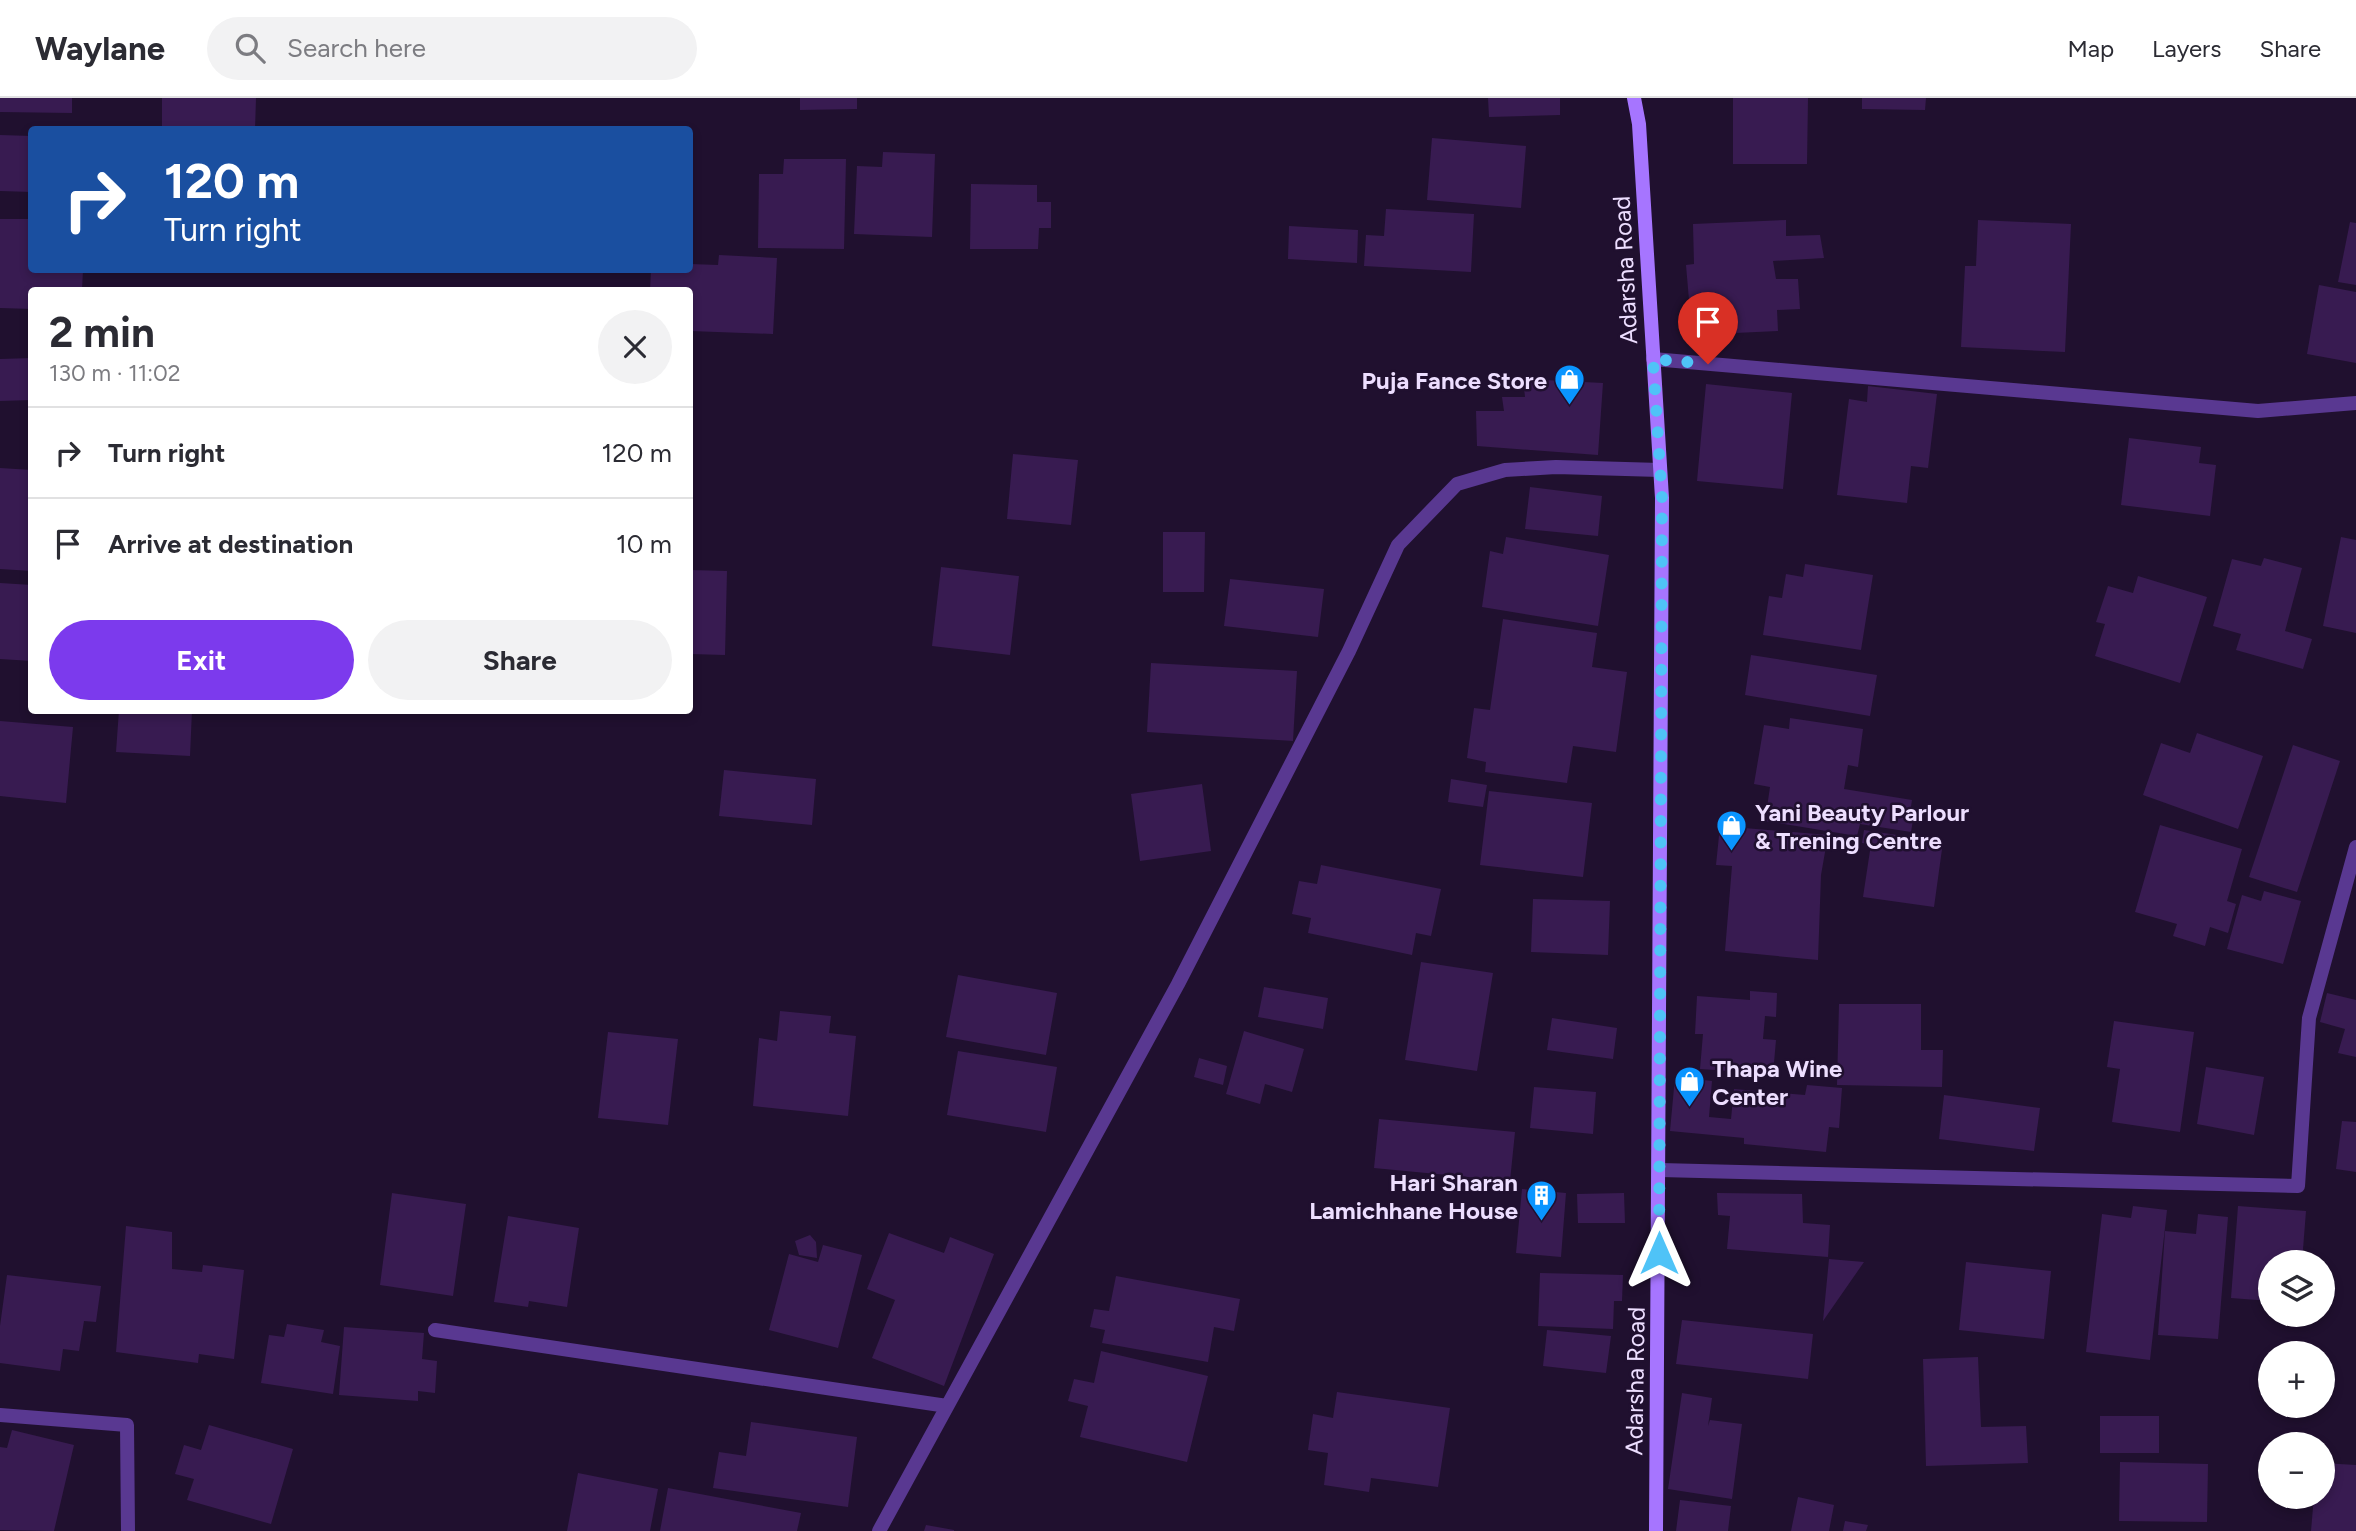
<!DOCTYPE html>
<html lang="en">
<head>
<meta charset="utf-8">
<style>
  body { margin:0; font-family:Figtree,sans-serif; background:#f2f2f3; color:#2b2b33; height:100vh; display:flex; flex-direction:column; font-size:26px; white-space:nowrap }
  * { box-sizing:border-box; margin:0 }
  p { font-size:23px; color:#7c7c81 }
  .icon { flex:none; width:38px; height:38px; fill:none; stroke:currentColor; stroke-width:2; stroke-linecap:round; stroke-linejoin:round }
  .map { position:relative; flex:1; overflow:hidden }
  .panel { position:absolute; left:28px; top:189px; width:665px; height:427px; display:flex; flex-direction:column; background:#fff; border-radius:7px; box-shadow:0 4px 10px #0003 }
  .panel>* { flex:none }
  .hud { position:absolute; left:28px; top:28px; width:665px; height:147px; border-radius:7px; box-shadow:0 4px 10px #0003; background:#1a4fa0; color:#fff; overflow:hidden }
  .buttons { position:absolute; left:2258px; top:1152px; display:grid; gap:14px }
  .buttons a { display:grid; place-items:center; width:77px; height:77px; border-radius:50%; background:#fff; box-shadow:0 4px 10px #0003; font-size:35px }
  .pin { position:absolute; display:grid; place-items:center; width:60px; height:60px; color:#fff; margin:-72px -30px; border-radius:50% 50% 50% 0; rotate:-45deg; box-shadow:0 0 7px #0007 }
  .pin .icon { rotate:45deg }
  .me { position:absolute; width:77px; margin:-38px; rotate:0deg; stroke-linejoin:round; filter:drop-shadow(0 0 5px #0008) }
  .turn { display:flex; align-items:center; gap:24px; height:147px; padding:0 21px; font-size:32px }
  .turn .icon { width:91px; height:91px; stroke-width:2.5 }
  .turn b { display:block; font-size:49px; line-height:60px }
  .round { display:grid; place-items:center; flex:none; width:74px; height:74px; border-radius:37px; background:#f2f2f3 }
  .overview { display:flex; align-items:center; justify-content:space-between; height:119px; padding:0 21px }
  h1 { font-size:42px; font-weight:700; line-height:52px }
  .cta { display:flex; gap:14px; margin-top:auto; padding:14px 21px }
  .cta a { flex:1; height:80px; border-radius:42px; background:#7c3aed; color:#fff; font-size:28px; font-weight:700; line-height:80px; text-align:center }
  .cta a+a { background:#f2f2f3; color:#2b2b33 }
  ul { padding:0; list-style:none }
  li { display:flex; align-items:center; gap:21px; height:91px; padding:0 21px; border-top:2px solid #e1e1e2 }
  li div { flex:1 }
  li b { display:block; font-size:26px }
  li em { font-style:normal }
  header { display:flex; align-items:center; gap:42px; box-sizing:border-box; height:98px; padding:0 35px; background:#fff; border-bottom:2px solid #e1e1e2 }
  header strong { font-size:33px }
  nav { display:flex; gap:38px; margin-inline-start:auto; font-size:24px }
  .search { width:490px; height:63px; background:#f2f2f3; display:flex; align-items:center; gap:18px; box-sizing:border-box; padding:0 24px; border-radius:38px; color:#7c7c81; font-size:26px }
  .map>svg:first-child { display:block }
</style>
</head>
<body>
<header>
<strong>Waylane</strong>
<div class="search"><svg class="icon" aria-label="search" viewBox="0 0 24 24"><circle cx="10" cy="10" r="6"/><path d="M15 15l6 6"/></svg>Search here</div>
<nav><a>Map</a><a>Layers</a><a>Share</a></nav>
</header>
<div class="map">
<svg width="2356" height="1433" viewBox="0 0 2356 1433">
  <rect width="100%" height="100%" fill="#20102f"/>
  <path fill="#381b51" d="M 0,0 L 72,0 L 72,15 L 0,14 Z
    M 162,0 L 256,0 L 255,32 L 162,32 Z
    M 800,0 L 857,0 L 857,11 L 800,12 Z
    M 1488,0 L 1560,0 L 1560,17 L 1489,19 Z
    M 1733,0 L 1808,0 L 1807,66 L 1733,66 Z
    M 1862,0 L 1926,0 L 1925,12 L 1862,11 Z
    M 0,37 L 32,38 L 32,94 L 0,93 Z
    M 1432,40 L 1526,48 L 1521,110 L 1427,102 Z
    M 883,54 L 935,56 L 932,139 L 854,136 L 857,68 L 882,69 Z
    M 784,61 L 846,61 L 844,151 L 758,150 L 759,76 L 783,76 Z
    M 971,86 L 1037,87 L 1037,104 L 1051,104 L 1051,130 L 1039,130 L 1038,151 L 970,151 Z
    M 1386,111 L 1474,116 L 1471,174 L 1364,168 L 1366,137 L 1384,138 Z
    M 0,121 L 32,121 L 32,172 L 83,172 L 82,192 L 32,192 L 32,211 L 0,210 Z
    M 1786,122 L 1786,138 L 1820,137 L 1824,160 L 1773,163 L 1776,181 L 1798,181 L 1800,211 L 1777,212 L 1778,233 L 1692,237 L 1686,167 L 1694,166 L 1693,126 Z
    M 1978,122 L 2071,126 L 2065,254 L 1961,249 L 1965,168 L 1976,168 Z
    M 2350,124 L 2356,125 L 2356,187 L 2338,184 Z
    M 1289,128 L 1358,132 L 1357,165 L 1288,161 Z
    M 719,157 L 777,160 L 773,236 L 690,233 L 690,192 L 650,192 L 651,172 L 690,172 L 690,166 L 718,167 Z
    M 2319,187 L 2356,194 L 2356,265 L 2307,256 Z
    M 32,260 L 32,302 L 0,303 L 0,261 Z
    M 1523,281 L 1603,285 L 1598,357 L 1477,348 L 1476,313 L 1504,313 L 1502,299 L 1525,299 Z
    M 1706,286 L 1792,295 L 1783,391 L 1697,383 Z
    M 1868,288 L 1937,296 L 1928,370 L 1911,368 L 1907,405 L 1837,397 L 1849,301 L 1867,304 Z
    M 2129,340 L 2201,349 L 2199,365 L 2216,367 L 2210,418 L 2121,407 Z
    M 1013,356 L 1078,362 L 1071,427 L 1007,421 Z
    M 0,370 L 32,372 L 32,473 L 0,471 Z
    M 1530,389 L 1602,398 L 1598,438 L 1525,431 Z
    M 1163,434 L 1205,434 L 1204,494 L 1163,494 Z
    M 1506,439 L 1609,457 L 1598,528 L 1482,509 L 1490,453 L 1503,456 Z
    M 2341,439 L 2356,442 L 2356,535 L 2323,528 Z
    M 2264,460 L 2302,470 L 2285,533 L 2312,541 L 2303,571 L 2236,552 L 2241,536 L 2213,528 L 2232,461 L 2261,468 Z
    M 1805,466 L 1873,477 L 1861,552 L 1763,537 L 1769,498 L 1782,500 L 1786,476 L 1803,479 Z
    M 941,469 L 1019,478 L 1010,557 L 932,548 Z
    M 690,472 L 727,473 L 725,557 L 690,556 Z
    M 2138,478 L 2207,499 L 2180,585 L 2095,558 L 2105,526 L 2096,524 L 2108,488 L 2133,495 Z
    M 1230,481 L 1324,491 L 1318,539 L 1224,528 Z
    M 0,485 L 32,487 L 32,563 L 0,561 Z
    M 1503,521 L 1597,535 L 1592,569 L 1627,574 L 1616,654 L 1573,648 L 1567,685 L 1485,674 L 1486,664 L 1467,660 L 1474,610 L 1490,612 Z
    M 1751,557 L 1877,577 L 1870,618 L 1745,597 Z
    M 1151,565 L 1297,573 L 1293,643 L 1147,634 Z
    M 119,612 L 192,612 L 190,658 L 116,654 Z
    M 1790,620 L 1863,631 L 1858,669 L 1848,667 L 1844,691 L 1912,702 L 1909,722 L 1913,722 L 1911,734 L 1860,726 L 1857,738 L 1765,723 L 1770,689 L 1754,686 L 1764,627 L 1789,631 Z
    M 0,623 L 73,629 L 66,705 L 0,698 Z
    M 2197,635 L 2263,658 L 2238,731 L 2143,697 L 2161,645 L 2190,655 Z
    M 2293,647 L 2340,663 L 2297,794 L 2249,779 Z
    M 724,672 L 816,681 L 812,727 L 719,718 Z
    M 1451,681 L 1487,687 L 1483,709 L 1448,704 Z
    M 1202,686 L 1211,753 L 1140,763 L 1131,696 Z
    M 1489,693 L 1592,705 L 1583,779 L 1480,767 Z
    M 2160,727 L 2242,751 L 2227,803 L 2236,806 L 2228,835 L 2210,829 L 2205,848 L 2173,838 L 2177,826 L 2135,814 Z
    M 1720,728 L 1828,737 L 1821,777 L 1818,862 L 1725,853 L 1732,768 L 1716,767 Z
    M 1864,732 L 1943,744 L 1934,809 L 1863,799 L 1871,746 L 1862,745 Z
    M 1321,767 L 1441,791 L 1431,838 L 1416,835 L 1412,857 L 1308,835 L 1311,820 L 1292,816 L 1299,783 L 1317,786 Z
    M 2264,793 L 2301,803 L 2283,866 L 2227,851 L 2242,797 L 2261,803 Z
    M 1533,801 L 1610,803 L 1608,857 L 1531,854 Z
    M 1421,864 L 1493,875 L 1477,973 L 1405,962 Z
    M 958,877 L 1057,895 L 1046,957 L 946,939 Z
    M 1264,889 L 1328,900 L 1323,931 L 1258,919 Z
    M 1750,893 L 1777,895 L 1776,919 L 1765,918 L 1763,941 L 1776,942 L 1773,976 L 1700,971 L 1703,936 L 1695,936 L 1697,898 L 1750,902 Z
    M 2327,895 L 2356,902 L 2356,959 L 2338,955 L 2345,931 L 2320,924 Z
    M 1839,906 L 1921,906 L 1921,952 L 1943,952 L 1942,989 L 1837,987 Z
    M 780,913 L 831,918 L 829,935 L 856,938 L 848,1018 L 753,1008 L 759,940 L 777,943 Z
    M 1552,920 L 1617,930 L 1613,961 L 1547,952 Z
    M 2114,923 L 2194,934 L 2180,1034 L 2112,1024 L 2120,971 L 2107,969 Z
    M 1244,933 L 1304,951 L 1292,994 L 1265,986 L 1260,1006 L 1226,996 Z
    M 608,934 L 678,941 L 668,1027 L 598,1020 Z
    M 958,953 L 1057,969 L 1046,1034 L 947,1017 Z
    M 1199,960 L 1227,968 L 1223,987 L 1194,979 Z
    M 2206,969 L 2264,979 L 2254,1037 L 2197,1026 Z
    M 1675,979 L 1712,983 L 1709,1019 L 1731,1021 L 1734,991 L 1805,997 L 1807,987 L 1842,990 L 1839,1030 L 1829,1029 L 1826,1054 L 1744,1046 L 1744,1040 L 1670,1033 Z
    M 1534,989 L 1596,994 L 1593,1036 L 1530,1030 Z
    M 1944,997 L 2040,1010 L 2034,1053 L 1939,1041 Z
    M 1379,1021 L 1515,1034 L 1510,1083 L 1374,1070 Z
    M 2342,1023 L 2356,1024 L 2356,1074 L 2336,1071 Z
    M 1522,1091 L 1566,1095 L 1561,1159 L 1516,1155 Z
    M 392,1095 L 466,1106 L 453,1198 L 380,1187 Z
    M 1624,1095 L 1625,1125 L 1578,1125 L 1577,1096 Z
    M 1717,1095 L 1802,1096 L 1803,1125 L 1830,1127 L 1828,1159 L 1727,1151 L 1730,1118 L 1718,1117 Z
    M 2133,1108 L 2167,1112 L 2150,1262 L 2086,1254 L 2102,1116 L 2131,1120 Z
    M 2238,1108 L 2306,1113 L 2302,1164 L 2270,1164 L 2270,1203 L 2231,1200 Z
    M 2198,1116 L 2228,1119 L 2218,1241 L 2158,1237 L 2165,1133 L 2196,1136 Z
    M 508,1118 L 579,1130 L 567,1209 L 529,1203 L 528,1209 L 494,1204 Z
    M 126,1128 L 172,1134 L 172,1171 L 202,1174 L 203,1167 L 244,1172 L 234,1261 L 199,1256 L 198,1265 L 116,1254 Z
    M 889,1135 L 944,1155 L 950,1139 L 994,1156 L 944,1288 L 872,1260 L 895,1202 L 867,1191 Z
    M 810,1137 L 816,1144 L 817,1160 L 799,1157 L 795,1143 Z
    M 823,1147 L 862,1157 L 838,1250 L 769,1232 L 789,1156 L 818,1164 Z
    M 1829,1161 L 1864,1164 L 1823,1223 Z
    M 1966,1164 L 2051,1173 L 2044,1241 L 1959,1232 Z
    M 1540,1175 L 1623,1177 L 1622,1203 L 1614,1203 L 1613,1231 L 1538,1228 Z
    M 7,1177 L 101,1188 L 96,1224 L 84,1223 L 79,1253 L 63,1251 L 60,1273 L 0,1265 L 0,1228 Z
    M 1116,1178 L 1240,1201 L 1234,1233 L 1214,1229 L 1208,1264 L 1102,1245 L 1105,1232 L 1090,1229 L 1094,1211 L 1109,1213 Z
    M 1682,1222 L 1813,1236 L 1808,1281 L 1676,1266 Z
    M 287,1226 L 324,1232 L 321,1244 L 340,1248 L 333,1296 L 261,1285 L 269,1237 L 284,1239 Z
    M 344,1229 L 424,1235 L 422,1261 L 437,1263 L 435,1295 L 418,1293 L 418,1303 L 339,1297 Z
    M 1547,1232 L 1611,1238 L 1606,1275 L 1543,1268 Z
    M 1101,1253 L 1208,1278 L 1187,1364 L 1080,1339 L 1088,1308 L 1068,1303 L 1074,1281 L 1094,1285 Z
    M 1978,1259 L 1981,1329 L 2026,1328 L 2028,1365 L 1926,1368 L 1923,1261 Z
    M 1337,1294 L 1450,1310 L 1438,1389 L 1371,1380 L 1369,1394 L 1324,1387 L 1328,1355 L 1308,1352 L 1313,1316 L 1333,1320 Z
    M 1682,1295 L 1712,1300 L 1708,1328 L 1710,1322 L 1742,1326 L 1732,1401 L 1668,1391 Z
    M 2100,1318 L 2159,1318 L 2159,1355 L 2100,1355 Z
    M 751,1324 L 857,1339 L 848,1409 L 713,1390 L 719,1354 L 746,1358 Z
    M 209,1327 L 293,1351 L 271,1426 L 187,1402 L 194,1381 L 175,1376 L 184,1347 L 201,1352 Z
    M 12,1332 L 74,1347 L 54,1433 L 0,1432 L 0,1349 L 7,1350 Z
    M 2120,1364 L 2208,1366 L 2207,1424 L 2119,1423 Z
    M 2322,1365 L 2356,1367 L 2356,1433 L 2311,1433 L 2314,1398 L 2322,1398 Z
    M 578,1375 L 658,1391 L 650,1433 L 567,1433 Z
    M 668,1390 L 801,1415 L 797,1433 L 660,1433 Z
    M 1798,1399 L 1834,1407 L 1829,1433 L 1791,1433 Z
    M 1680,1402 L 1731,1408 L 1728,1433 L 1676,1433 Z
    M 1845,1423 L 1868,1427 L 1866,1433 L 1843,1433 Z
    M 926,1427 L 954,1432 L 954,1433 L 924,1433 Z"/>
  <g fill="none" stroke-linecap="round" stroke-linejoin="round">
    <path stroke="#593891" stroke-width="14" d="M 1653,261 L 2258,313 L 2356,305
      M 1660,1072 L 2298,1088 L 2309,920 L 2356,749
      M 435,1232 L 947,1308
      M 0,1317 L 127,1327 L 128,1433
      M 879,1433 L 1178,886 L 1349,553 L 1398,447 L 1457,386 L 1505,372 L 1556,369 L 1660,372"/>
    <path stroke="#a675ff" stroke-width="14" d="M 1634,0 L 1639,26 L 1662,400 L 1656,1433"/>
  </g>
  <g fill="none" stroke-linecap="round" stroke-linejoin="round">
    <path stroke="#4fc3f7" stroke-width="12" stroke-dasharray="0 21.6" d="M 1659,1155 L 1662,400 L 1653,261 L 1708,266"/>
  </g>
  <defs>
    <symbol id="shop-pin" viewBox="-11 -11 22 30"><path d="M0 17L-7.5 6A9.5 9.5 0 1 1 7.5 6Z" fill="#0a95ff" stroke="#20102f"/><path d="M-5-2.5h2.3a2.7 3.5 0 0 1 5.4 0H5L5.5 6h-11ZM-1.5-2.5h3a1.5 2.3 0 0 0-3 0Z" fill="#fff"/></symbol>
    <symbol id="building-pin" viewBox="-11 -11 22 30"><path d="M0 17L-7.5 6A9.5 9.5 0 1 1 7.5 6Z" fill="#0a95ff" stroke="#20102f"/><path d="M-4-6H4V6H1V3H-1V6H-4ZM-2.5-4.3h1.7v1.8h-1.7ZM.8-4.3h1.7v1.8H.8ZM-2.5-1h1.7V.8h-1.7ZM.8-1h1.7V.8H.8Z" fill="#fff"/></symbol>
  </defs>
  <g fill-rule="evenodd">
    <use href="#shop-pin" x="1552" y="264" width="35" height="47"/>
    <use href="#shop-pin" x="1714" y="710" width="35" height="47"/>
    <use href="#shop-pin" x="1672" y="966" width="35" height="47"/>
    <use href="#building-pin" x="1524" y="1080" width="35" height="47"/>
  </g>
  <g text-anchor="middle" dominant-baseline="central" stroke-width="5" stroke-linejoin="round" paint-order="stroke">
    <g font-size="24" fill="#eddeff" stroke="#20102f">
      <text transform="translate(1625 172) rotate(-93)">Adarsha Road</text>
      <text transform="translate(1635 1283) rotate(-89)">Adarsha Road</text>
    </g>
    <g font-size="24" font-weight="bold" fill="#eddeff" stroke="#20102f" text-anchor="end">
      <text x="1547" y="282">Puja Fance Store</text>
      <text x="1755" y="714" text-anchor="start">Yani Beauty Parlour<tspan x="1755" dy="28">&amp; Trening Centre</tspan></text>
      <text x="1712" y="970" text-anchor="start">Thapa Wine<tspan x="1712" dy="28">Center</tspan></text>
      <text x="1518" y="1084">Hari Sharan<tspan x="1518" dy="28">Lamichhane House</tspan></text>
    </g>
  </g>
</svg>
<div class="buttons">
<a><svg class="icon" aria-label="layers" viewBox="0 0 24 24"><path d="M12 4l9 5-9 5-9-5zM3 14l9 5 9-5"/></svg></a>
<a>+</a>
<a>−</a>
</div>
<div class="pin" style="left:1708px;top:266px;background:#d93025"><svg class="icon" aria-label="arrive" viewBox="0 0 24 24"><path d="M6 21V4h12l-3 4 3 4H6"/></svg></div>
<svg class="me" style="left:1659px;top:1155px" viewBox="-20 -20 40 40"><path d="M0-17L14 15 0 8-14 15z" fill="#4fc3f7" stroke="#fff" stroke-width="4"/></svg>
<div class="hud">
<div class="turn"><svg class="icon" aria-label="right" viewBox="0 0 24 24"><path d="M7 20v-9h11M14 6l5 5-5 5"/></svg><div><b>120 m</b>Turn right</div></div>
</div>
<section class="panel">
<div class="overview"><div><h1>2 min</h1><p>130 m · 11:02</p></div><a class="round"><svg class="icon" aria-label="close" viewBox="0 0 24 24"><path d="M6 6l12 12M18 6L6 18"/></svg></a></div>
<ul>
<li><svg class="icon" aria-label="right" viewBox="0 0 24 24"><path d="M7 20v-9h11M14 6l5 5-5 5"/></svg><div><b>Turn right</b></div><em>120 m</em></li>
<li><svg class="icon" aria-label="arrive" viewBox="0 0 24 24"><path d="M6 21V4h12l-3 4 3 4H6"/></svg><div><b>Arrive at destination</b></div><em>10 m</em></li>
</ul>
<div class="cta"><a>Exit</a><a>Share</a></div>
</section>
</div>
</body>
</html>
